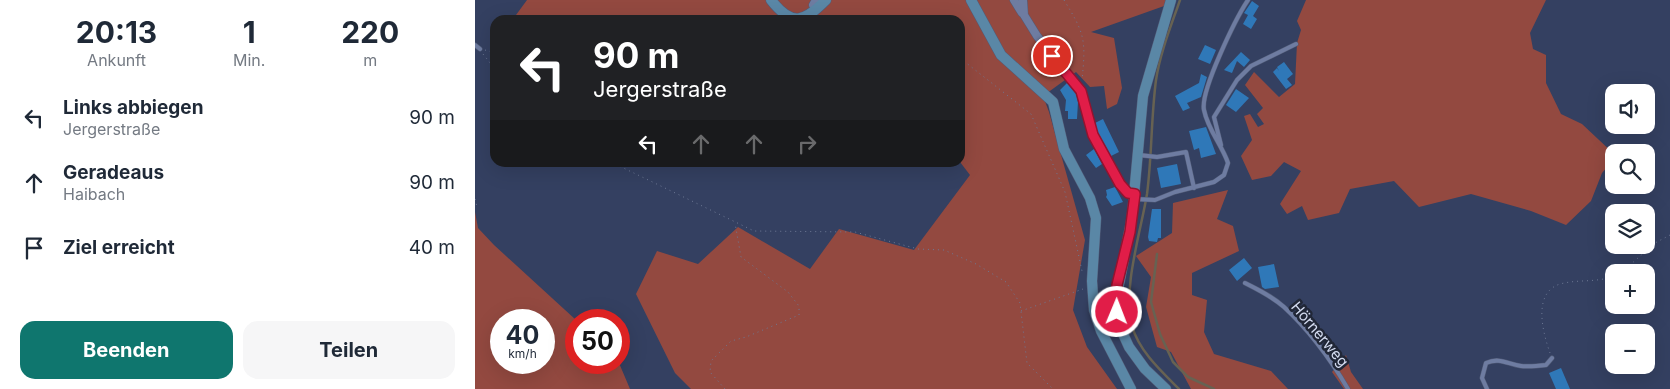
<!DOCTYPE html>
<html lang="de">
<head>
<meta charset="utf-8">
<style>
  body { margin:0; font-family:Inter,sans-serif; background:#f6f6f7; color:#1f2937; height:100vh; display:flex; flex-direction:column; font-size:19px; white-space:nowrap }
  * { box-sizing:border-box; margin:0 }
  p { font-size:16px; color:#747a83 }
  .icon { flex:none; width:28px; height:28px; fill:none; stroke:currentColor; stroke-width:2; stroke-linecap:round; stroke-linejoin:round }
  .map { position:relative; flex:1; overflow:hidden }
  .panel { display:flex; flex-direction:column; background:#fff; width:475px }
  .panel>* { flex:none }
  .guide { position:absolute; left:15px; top:15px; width:475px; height:152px; border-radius:15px; box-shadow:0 5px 20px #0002; background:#202124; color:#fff; overflow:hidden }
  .fabs { position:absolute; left:1130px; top:84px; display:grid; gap:10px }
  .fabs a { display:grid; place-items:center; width:50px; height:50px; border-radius:10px; background:#fff; box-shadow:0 5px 20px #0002; font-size:25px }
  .speed { position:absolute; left:15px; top:309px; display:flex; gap:10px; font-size:25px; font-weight:700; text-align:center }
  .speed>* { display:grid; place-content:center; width:65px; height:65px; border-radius:50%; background:#fff; box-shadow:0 5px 20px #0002; line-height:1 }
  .speed small { font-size:12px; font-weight:400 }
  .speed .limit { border:8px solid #d22; background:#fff; color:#111 }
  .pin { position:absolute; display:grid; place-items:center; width:42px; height:42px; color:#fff; margin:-21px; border:2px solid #fff; border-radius:50%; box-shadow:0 1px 5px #0007 }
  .me { position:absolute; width:55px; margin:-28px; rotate:1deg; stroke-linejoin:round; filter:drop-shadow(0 0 4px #0008) }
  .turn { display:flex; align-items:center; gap:18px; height:105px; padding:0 20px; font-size:22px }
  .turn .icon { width:65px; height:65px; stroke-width:2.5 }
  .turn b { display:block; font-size:35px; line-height:42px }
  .lanes { display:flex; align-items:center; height:48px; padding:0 20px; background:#0003; justify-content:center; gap:25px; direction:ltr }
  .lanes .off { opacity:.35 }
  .eta { display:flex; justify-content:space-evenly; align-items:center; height:85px; text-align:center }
  .eta b { font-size:30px; font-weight:700; line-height:35px }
  .button { display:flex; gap:10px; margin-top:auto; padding:10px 20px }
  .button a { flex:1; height:58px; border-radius:15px; background:#0f766e; color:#fff; font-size:20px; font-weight:700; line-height:58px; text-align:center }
  .button a+a { background:#f6f6f7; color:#1f2937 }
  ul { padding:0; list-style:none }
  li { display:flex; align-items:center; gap:15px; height:65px; padding:0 20px }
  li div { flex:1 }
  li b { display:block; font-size:19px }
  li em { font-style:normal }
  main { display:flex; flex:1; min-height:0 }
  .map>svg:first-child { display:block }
</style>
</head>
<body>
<main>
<section class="panel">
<div class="eta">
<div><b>20:13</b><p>Ankunft</p></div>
<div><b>1</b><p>Min.</p></div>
<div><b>220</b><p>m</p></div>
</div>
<ul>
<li><svg class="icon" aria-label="left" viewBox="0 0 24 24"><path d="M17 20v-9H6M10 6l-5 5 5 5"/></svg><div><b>Links abbiegen</b><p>Jergerstraße</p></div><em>90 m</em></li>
<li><svg class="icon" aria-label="ahead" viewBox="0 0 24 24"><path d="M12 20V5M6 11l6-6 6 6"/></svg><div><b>Geradeaus</b><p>Haibach</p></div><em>90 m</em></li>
<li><svg class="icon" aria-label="arrive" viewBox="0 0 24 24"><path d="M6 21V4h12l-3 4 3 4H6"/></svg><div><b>Ziel erreicht</b></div><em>40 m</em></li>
</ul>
<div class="button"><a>Beenden</a><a>Teilen</a></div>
</section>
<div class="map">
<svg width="1195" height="389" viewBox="0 0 1195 389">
  <rect width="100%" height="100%" fill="#344061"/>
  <path fill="#934940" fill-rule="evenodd" d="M 52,0 L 691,0 L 689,6 L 616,32 L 639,38 L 647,88 L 642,104 L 632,109 L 629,86 L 615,87 L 601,72 L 568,96 L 574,112 L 610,240 L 598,310 L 612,347 L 642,389 L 216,389 L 200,373 L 161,294 L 182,251 L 223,264 L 263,227 L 335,269 L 364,229 L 439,250 L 495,175 L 485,162 L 485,20 L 45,20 L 41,15 Z
    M 831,0 L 1071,0 L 1055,33 L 1058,49 L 1071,55 L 1071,83 L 1086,114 L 1107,124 L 1139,154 L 1139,159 L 1127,173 L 1116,201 L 1091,225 L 1056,211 L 996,194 L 944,207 L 919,181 L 875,189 L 864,213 L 833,220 L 827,206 L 812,214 L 805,204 L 826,171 L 809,162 L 796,176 L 777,180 L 766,156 L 777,140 L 769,116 L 775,114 L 783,127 L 789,124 L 782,114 L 788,108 L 770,85 L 779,72 L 804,97 L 820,84 L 822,43 L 826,30 L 822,21 Z
    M 753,190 L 742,219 L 758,226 L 764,251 L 717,273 L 717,295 L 732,300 L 729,332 L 739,354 L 796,371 L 813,389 L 716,389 L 696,352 L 682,347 L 671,307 L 676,277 L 661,256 L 697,233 L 698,203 Z
    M 0,212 L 3,228 L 19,245 L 101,320 L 101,362 L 144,363 L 155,389 L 0,389 ZM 26,320 L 69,320 L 69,362 L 26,362 Z
    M 871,355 L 876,372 L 888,389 L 869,389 L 857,372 Z"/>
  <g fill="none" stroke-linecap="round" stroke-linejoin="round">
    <path stroke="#676252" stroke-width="2.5" d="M 682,254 L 676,302 L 685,334 L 698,362 L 713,377 L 739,389
      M 704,389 C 686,371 664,351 657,326 C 647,290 666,231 672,194 C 677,156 676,118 681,80 C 685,53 696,26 705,0"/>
  </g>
  <path fill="#2f78b8" d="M 777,1 L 784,6 L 778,16 L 782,19 L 776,29 L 768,24 L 773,15 L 769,13 Z
    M 730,45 L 741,50 L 735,64 L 723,59 Z
    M 766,52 L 775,60 L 769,67 L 762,61 L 757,73 L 749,70 Z
    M 809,62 L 818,74 L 812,79 L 817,85 L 811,89 L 798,72 L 802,68 L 804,71 L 802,67 Z
    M 726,74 L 732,77 L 726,97 L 712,103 L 715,108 L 708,111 L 700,96 L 724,83 Z
    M 592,83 L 601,94 L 603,102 L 602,119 L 593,119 L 593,111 L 590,111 L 591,100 L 585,90 Z
    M 761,89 L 774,98 L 761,112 L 751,105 Z
    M 628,119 L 644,152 L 636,156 L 623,133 L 620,123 Z
    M 731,127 L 741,154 L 726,158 L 724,148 L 719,150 L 714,131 Z
    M 619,149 L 627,164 L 621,168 L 611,155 Z
    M 702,164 L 706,184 L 686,188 L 682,168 Z
    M 640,187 L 648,202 L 637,206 L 631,197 L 632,195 L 631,190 Z
    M 677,209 L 686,209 L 686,238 L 683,238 L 682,242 L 674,241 L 673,237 Z
    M 769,258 L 777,268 L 762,281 L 754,270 Z
    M 799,264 L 804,287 L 790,289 L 787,287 L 783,267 Z
    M 1086,368 L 1095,389 L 1081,389 L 1074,373 Z"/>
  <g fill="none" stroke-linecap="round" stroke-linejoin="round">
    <defs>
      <path id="lane" d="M 0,45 L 5,49
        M 746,145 L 739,117 L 762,80 L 776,66 L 821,44
        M 664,155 L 682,157 L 711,152 L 719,188
        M 660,199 L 680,200 L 700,192 L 739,182 L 749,175 L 753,163 C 747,145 733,130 729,110 C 725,91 761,18 773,0
        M 770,283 C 784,290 798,297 809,307 C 834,330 856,360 873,389
        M 1012,389 L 1007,378 L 1011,363 C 1025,357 1032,364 1046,366 C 1054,367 1063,366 1071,365 L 1077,358"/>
      <path id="street" d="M 341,0 L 338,5 L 342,9
        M 539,0 L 547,13
        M 548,0 L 549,15 L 562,36 L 606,91 L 618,135 L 645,184 L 653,193 L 660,194"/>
      <path id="secondary" d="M 296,0 C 317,27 329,22 351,0
        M 496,0 L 526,55 L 578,102 L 589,149 L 615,198 L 621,218 L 617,281 L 619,310 L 626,331 L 656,389
        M 691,389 L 670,369 L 654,347 L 643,323 L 641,300 L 657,217 L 668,96 L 696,0"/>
    </defs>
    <use href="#lane" stroke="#525c78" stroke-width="5"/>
    <use href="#street" stroke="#525c78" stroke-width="9"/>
    <use href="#secondary" stroke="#525c78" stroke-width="11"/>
    <path stroke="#6e7995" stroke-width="1" stroke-dasharray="1 4" stroke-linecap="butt" d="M 589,0 C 610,34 611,40 607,80
      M 10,50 L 20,53
      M 8,54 L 20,69
      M 485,58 L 556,114 L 590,192 L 607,271
      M 136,162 L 279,231 L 380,232 L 443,249 L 469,250 L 501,264 L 531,282 L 545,303 L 552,363 L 578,389
      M 0,199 L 2,207
      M 1147,272 L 1180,243 L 1195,235
      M 546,311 L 608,289
      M 1075,353 C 1068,333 1057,293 1085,284 C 1103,279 1121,283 1139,276
      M 250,389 L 235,372 L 236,361 L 256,341 L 271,337 L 324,315 L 324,306 L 313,292 L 266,257 L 260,223"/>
    <use href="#lane" stroke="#6e7ca1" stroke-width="4"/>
    <use href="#street" stroke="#6e7ca1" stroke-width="8"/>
    <use href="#secondary" stroke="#5a87a6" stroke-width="10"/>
  </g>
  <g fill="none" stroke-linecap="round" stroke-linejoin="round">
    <defs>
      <path id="route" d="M 577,56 L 606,91 L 618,135 L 645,184 L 653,193 L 660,194 L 655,232 L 642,285 L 642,312"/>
    </defs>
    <use href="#route" stroke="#92132f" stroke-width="12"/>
    <use href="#route" stroke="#e11d48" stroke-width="9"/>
  </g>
  <g text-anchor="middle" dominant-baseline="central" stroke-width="5" stroke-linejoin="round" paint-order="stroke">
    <g font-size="15" fill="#d3dbf0" stroke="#212737">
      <text transform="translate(845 334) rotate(50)">Hörnerweg</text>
    </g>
  </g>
</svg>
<div class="fabs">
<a><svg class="icon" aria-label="sound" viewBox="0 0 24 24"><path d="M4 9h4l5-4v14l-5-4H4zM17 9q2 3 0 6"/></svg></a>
<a><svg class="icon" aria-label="search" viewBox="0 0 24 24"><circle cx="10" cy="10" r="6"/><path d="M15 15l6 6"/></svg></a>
<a><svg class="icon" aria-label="layers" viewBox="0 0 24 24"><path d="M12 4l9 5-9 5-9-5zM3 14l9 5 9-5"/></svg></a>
<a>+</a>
<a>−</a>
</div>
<div class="speed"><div>40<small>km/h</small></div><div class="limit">50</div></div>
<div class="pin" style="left:577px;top:56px;background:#d93025"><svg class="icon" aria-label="arrive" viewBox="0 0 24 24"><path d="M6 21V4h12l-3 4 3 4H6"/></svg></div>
<svg class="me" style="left:642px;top:312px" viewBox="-20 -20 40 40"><circle r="17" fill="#e11d48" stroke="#fff" stroke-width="3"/><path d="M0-11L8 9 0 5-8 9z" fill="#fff"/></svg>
<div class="guide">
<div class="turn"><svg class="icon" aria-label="left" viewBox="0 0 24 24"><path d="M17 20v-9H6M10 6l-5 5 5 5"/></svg><div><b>90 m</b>Jergerstraße</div></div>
<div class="lanes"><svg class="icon" aria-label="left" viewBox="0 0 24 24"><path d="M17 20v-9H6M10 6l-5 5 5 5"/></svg><svg class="icon off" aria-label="ahead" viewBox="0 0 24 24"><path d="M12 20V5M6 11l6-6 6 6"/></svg><svg class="icon off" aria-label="ahead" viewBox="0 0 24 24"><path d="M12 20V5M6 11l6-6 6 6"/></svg><svg class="icon off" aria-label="right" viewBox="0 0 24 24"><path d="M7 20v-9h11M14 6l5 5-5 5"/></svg></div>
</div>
</div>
</main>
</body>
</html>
